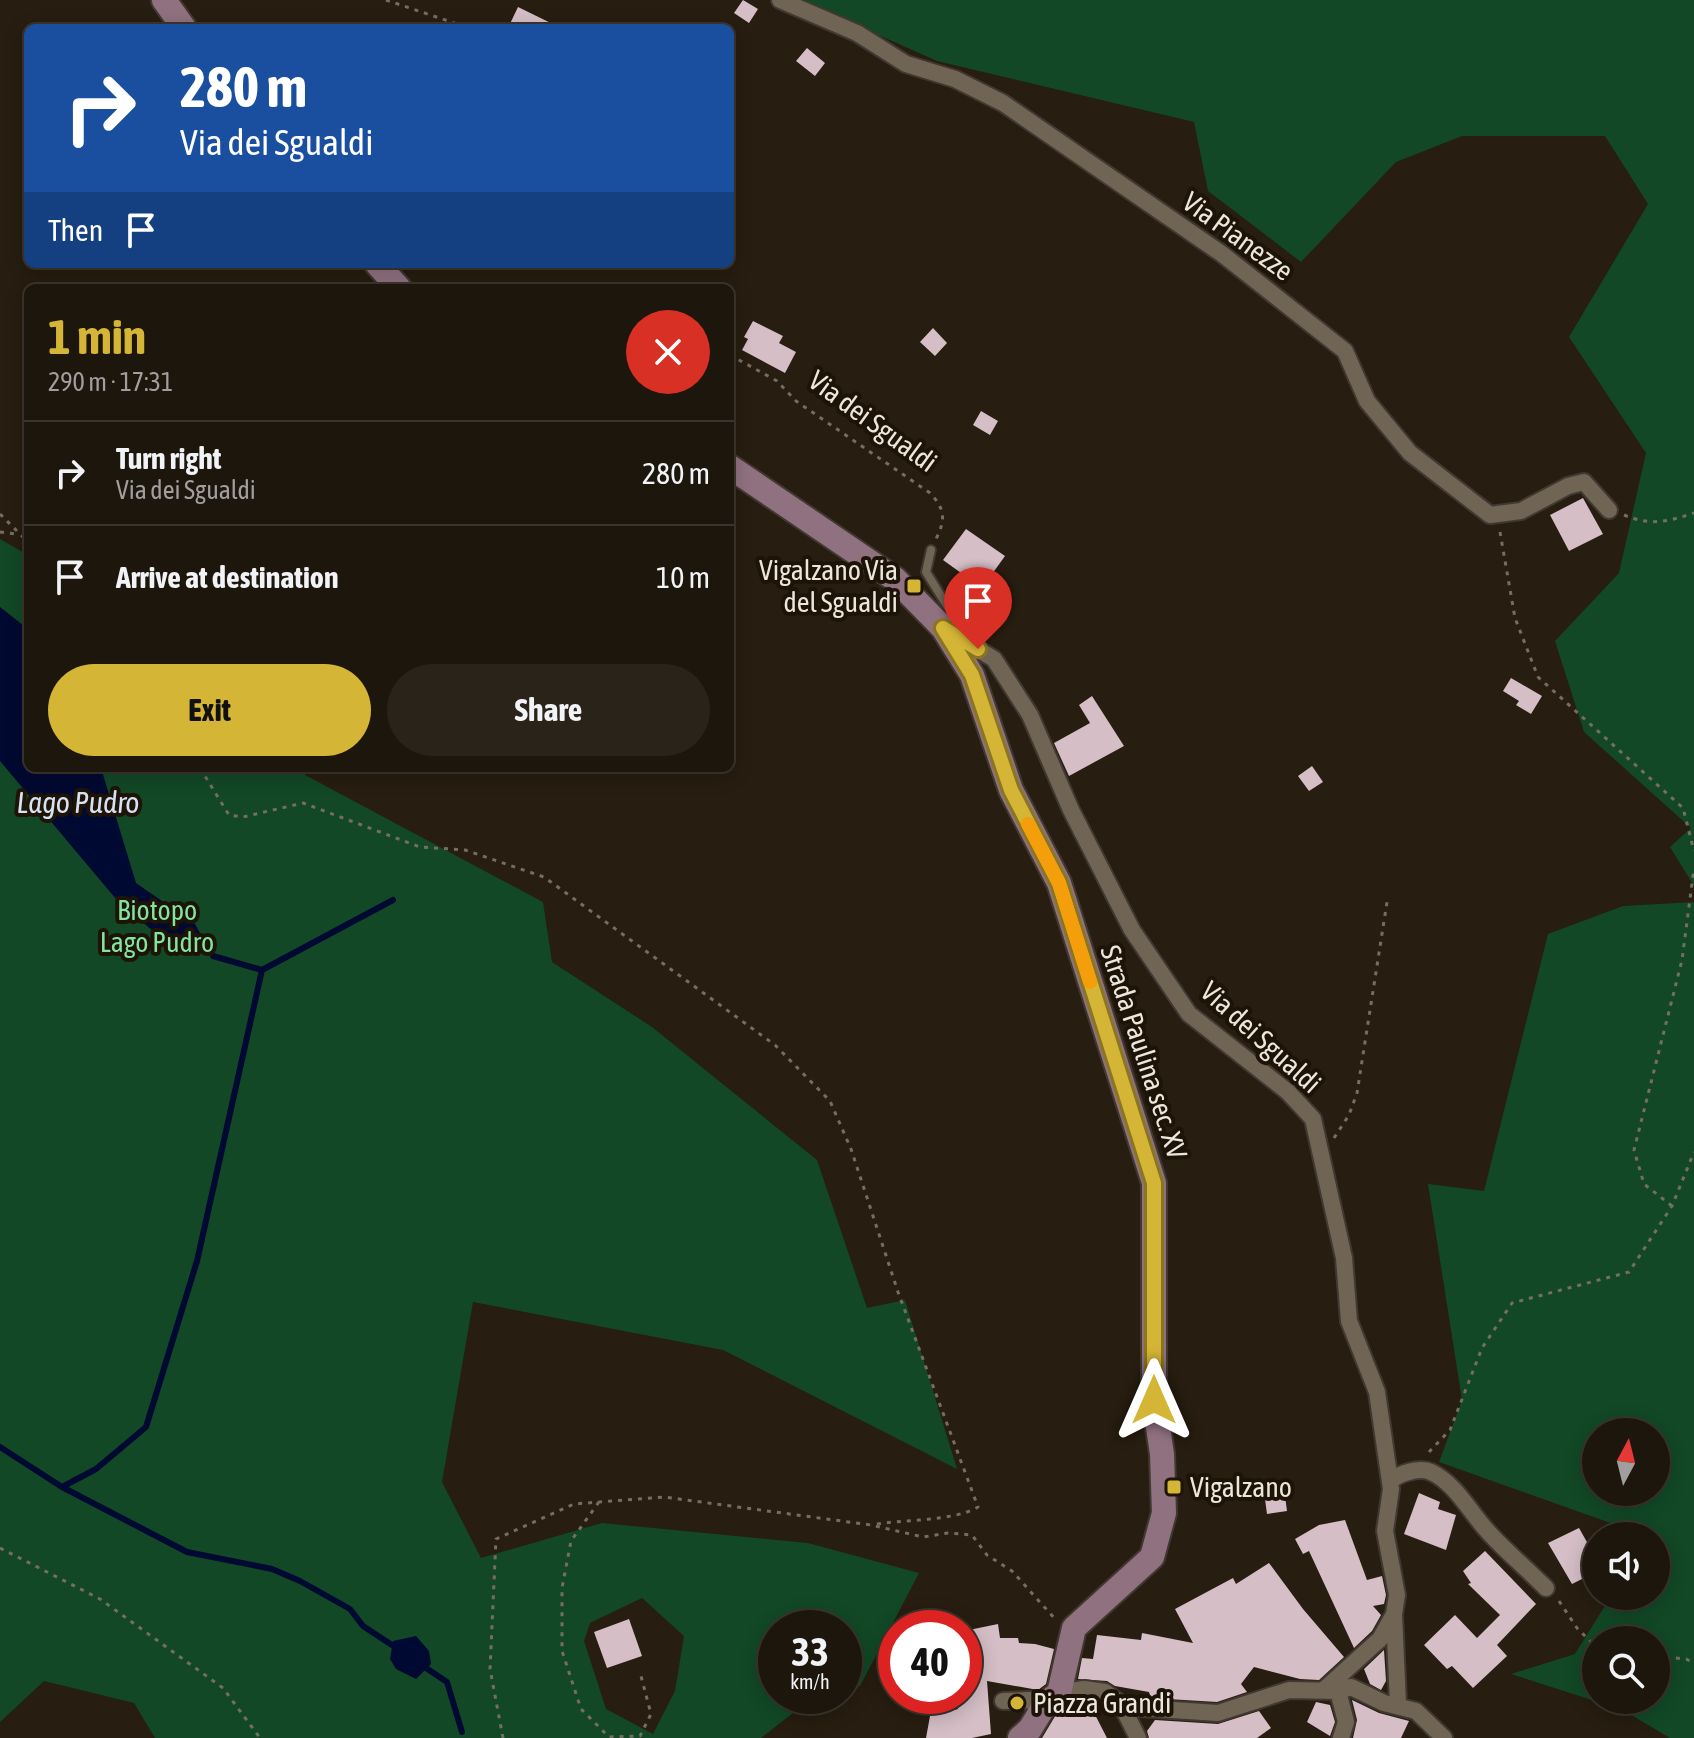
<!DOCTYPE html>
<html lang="en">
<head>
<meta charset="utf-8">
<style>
  body { margin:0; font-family:"Asap Condensed",sans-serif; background:#2a231a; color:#f1f3f6; height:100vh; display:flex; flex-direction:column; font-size:30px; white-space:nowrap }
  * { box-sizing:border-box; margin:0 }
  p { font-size:26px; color:#a09f9d }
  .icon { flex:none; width:44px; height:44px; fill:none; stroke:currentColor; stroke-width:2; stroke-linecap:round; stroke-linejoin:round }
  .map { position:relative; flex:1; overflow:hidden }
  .details { position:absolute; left:24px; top:284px; width:710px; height:488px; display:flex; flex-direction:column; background:#1d160c; border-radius:12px; box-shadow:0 4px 20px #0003,0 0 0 2px #3b352d }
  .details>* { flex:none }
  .banner { position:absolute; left:24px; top:24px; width:710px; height:244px; border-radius:12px; box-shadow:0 4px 20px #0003,0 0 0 2px #3b352d; background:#1a4fa0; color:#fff; overflow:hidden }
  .needle { width:52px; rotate:7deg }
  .tools { position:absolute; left:1582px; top:1418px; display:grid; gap:16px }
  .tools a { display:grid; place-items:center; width:88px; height:88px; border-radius:50%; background:#1d160c; box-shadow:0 4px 20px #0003,0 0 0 2px #3b352d; font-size:40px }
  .speed { position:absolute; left:758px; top:1610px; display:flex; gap:16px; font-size:40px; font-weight:700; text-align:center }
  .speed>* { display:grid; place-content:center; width:104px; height:104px; border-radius:50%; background:#1d160c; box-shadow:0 4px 20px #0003,0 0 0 2px #3b352d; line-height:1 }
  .speed small { font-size:20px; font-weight:400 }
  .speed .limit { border:12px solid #d22; background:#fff; color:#111 }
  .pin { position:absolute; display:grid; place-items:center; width:68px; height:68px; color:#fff; margin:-82px -34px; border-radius:50% 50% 50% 0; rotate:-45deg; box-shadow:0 0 8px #0007 }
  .pin .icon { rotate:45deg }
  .me { position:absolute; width:88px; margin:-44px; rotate:0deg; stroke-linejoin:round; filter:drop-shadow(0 0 6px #0008) }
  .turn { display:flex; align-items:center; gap:28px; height:168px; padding:0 24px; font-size:36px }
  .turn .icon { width:104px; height:104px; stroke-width:2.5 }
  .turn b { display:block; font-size:56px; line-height:68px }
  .then { display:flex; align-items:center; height:76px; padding:0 24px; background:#0003; gap:16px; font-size:30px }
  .round { display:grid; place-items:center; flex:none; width:84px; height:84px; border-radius:42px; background:#2a231a }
  .summary { display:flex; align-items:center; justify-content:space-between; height:136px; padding:0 24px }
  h1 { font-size:48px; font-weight:700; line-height:60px; color:#d5b535 }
  .button { display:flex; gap:16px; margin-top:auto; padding:16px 24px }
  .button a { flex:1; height:92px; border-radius:48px; background:#d5b535; color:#111; font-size:32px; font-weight:700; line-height:92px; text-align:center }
  .button a+a { background:#2a231a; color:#f1f3f6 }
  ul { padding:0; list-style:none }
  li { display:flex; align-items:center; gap:24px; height:104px; padding:0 24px; border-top:2px solid #3b352d }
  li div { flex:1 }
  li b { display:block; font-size:30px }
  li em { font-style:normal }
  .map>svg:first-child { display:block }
</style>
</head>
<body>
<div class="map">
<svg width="1694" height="1738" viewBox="0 0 1694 1738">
  <rect width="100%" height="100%" fill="#271d10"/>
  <path fill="#124826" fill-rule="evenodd" d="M 800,0 L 1694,0 L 1694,886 L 1670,847 L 1691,828 L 1584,732 L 1555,641 L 1619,573 L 1646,453 L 1569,337 L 1648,204 L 1605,136 L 1462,136 L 1396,162 L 1301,262 L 1208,191 L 1194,122 L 937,61 Z
    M 0,539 L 28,555 L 28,768 L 307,768 L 305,775 L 543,902 L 552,962 L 652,1027 L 817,1160 L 867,1308 L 905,1300 L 957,1469 L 723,1350 L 473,1302 L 442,1482 L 481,1558 L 602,1523 L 808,1543 L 919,1573 L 860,1686 L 844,1691 L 844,1628 L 776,1628 L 776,1696 L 829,1696 L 803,1705 L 761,1738 L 155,1738 L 134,1703 L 44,1681 L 0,1722 ZM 642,1598 L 684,1636 L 675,1691 L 653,1734 L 606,1709 L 584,1641 L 590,1623 Z
    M 1694,902 L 1694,1738 L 1670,1738 L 1623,1710 L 1511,1674 L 1575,1654 L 1611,1596 L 1656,1596 L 1656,1536 L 1647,1536 L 1439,1462 L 1462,1400 L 1428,1184 L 1484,1191 L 1548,934 L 1623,906 ZM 1656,1432 L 1656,1492 L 1596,1492 L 1596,1432 ZM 1656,1640 L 1656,1700 L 1596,1700 L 1596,1640 Z"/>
  <path fill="#000931" d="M 0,607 L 28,629 L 28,768 L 101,768 L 136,883 L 195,924 L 213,956 L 162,939 L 116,899 L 0,761 Z
    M 416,1636 L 429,1651 L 431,1664 L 416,1679 L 396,1669 L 390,1659 L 393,1641 Z"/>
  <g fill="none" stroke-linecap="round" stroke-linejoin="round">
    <path stroke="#000931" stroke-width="6" d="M 213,956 L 262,970 L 393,900
      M 0,1447 L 62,1487 L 187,1552 L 272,1569 L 300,1581 L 350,1609 L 363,1626 L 398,1649
      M 62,1487 L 96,1469 L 146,1427 L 197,1261 L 262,970
      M 420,1664 L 447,1682 L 462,1732"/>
  </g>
  <path fill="#d5bec6" d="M 743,0 L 758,9 L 749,23 L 734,13 Z
    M 518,7 L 561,28 L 508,28 Z
    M 807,48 L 825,63 L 815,76 L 796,61 Z
    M 753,321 L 783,336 L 779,343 L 796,352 L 785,373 L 742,350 L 748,339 L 744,337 Z
    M 933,328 L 947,343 L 935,356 L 920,342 Z
    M 981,411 L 998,421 L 990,435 L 973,425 Z
    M 1583,498 L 1603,534 L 1569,551 L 1550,515 Z
    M 966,529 L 1005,556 L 982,588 L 943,560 Z
    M 1511,678 L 1542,696 L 1531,714 L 1516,705 L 1519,701 L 1503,691 Z
    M 1092,696 L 1124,746 L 1069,776 L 1054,743 L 1090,723 L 1079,705 Z
    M 1312,766 L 1323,782 L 1309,791 L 1298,776 Z
    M 1283,1481 L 1287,1511 L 1267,1514 L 1263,1484 Z
    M 1419,1493 L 1440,1502 L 1438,1509 L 1456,1515 L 1446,1550 L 1404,1534 Z
    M 1345,1520 L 1367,1580 L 1382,1576 L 1386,1595 L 1384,1604 L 1373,1606 L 1381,1615 L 1372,1631 L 1354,1648 L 1309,1551 L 1303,1554 L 1295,1539 L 1319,1525 Z
    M 1579,1528 L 1596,1558 L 1596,1572 L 1572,1584 L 1548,1543 Z
    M 1485,1551 L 1536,1604 L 1497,1645 L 1507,1656 L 1473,1688 L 1452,1666 L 1447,1669 L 1424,1645 L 1455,1615 L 1477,1638 L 1500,1615 L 1468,1584 L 1471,1583 L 1463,1571 Z
    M 1269,1563 L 1303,1609 L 1344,1657 L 1319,1680 L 1300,1679 L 1254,1667 L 1241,1684 L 1247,1692 L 1217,1702 L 1151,1698 L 1149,1692 L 1115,1686 L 1107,1681 L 1078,1679 L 1082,1658 L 1093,1659 L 1097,1635 L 1141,1640 L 1142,1633 L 1193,1643 L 1175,1609 L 1233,1578 L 1236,1584 Z
    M 629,1619 L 642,1656 L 607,1668 L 594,1632 Z
    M 998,1624 L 1000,1638 L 1018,1638 L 1019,1643 L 1035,1644 L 1054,1649 L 1046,1684 L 1038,1690 L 987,1681 L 991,1734 L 972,1738 L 926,1738 L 930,1716 L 958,1709 L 956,1699 L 964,1698 L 964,1631 Z
    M 1384,1650 L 1386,1681 L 1381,1690 L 1370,1684 L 1364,1669 Z
    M 1084,1700 L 1088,1701 L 1107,1738 L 1042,1738 L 1057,1713 L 1070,1702 Z
    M 1352,1700 L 1379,1713 L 1409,1721 L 1401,1738 L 1353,1738 L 1357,1720 Z
    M 1316,1702 L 1330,1705 L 1335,1722 L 1330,1736 L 1307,1722 Z
    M 1259,1711 L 1271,1728 L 1257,1738 L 1149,1738 L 1147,1731 L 1155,1720 L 1218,1724 Z"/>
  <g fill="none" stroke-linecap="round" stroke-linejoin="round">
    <defs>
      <path id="lane" d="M 931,550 L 926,572 L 956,620 L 961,638"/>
      <path id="street" d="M 780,0 L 857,33 L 906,64 L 955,79 L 1003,103 L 1222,254 L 1345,351 L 1367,401 L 1410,453 L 1490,515 L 1521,511 L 1568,486 L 1584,482 L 1609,510
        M 948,631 L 994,659 L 1030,715 L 1071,810 L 1132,930 L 1189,1014 L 1288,1092 L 1313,1119 L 1344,1258 L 1349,1321 L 1377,1392 L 1391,1489 L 1385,1531 L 1397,1595 L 1394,1614 L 1398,1704
        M 1390,1481 C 1400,1473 1419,1467 1431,1472 C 1457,1484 1472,1516 1492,1536 C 1509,1554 1528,1570 1546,1588
        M 1326,1688 L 1380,1639 L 1393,1616
        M 1338,1691 L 1346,1722 L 1341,1738
        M 1059,1693 L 1084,1689 L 1105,1692 L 1121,1704 L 1142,1708 L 1218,1713 L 1289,1690 L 1338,1691 L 1351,1687 L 1384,1703 L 1416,1711 L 1444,1738
        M 1003,1701 L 1029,1700 L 1043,1708
        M 1121,1704 L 1138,1738"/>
      <path id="secondary" d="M 164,0 L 184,28
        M 377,264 L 399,288
        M 730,467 L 895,579 L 943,628 L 972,675 L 1011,790 L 1059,883 L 1154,1183 L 1154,1400 L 1162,1454 L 1164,1513 L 1152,1557 L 1074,1628 L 1059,1693 L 1046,1703 L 1030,1729 L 1020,1738"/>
    </defs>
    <use href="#lane" stroke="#413831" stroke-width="12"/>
    <use href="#street" stroke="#413831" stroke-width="20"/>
    <use href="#secondary" stroke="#413831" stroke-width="28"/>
    <path stroke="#766e62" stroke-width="3" stroke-dasharray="4 6" stroke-linecap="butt" d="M 386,0 L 469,28
      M 730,355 L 777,381 L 796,401 L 930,493 C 945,509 946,519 936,539
      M 0,514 L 28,542
      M 1624,515 C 1650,526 1667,522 1694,513
      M 0,532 L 17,534
      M 1500,532 L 1515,618 L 1538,677 L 1683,808 L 1694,851
      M 200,768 L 229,815 L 243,817 L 303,803 L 420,847 L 465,850 L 544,877 L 775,1045 L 830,1101 L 851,1149 L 898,1292 L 978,1507 C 952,1522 903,1519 871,1525
      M 1334,1138 L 1349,1115 L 1357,1093 L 1387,902
      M 1672,1206 L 1644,1184 L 1634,1150 L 1682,960 L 1694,868
      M 1429,1452 L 1450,1430 L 1482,1348 L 1512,1303 L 1629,1272 L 1672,1206 L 1694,1152
      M 599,1502 L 571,1541 L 562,1588 L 562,1651 L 581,1709 L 609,1737 L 640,1736 L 651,1714 L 641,1676
      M 0,1548 L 100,1599 L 223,1688 L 260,1738
      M 1559,1601 L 1577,1628 L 1596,1647
      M 1656,1656 L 1686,1659 L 1694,1663
      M 503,1738 L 490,1669 L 496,1539 L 574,1504 L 664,1497 L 871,1525 L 923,1537 L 948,1533 L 972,1535 L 987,1555 L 1012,1571 L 1056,1620"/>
    <use href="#lane" stroke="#706555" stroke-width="8"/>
    <use href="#street" stroke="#706555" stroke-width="16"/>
    <use href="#secondary" stroke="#907180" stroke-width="24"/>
  </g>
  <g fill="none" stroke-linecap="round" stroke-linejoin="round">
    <defs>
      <path id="route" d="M 978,649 L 943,628 L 972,675 L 1011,790 L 1059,883 L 1154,1183 L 1154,1400"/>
    </defs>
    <use href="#route" stroke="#8a7622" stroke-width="20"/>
    <use href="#route" stroke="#d5b535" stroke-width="14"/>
    <path stroke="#f59e0b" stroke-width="14" d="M 1028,824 L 1059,883 L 1090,982"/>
  </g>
  <g fill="#d5b535" stroke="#1d1407" stroke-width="3">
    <rect x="906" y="578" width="16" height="16" rx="4"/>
    <rect x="1166" y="1479" width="16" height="16" rx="4"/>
    <circle cx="1017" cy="1703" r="8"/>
  </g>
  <g text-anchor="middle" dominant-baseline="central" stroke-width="8" stroke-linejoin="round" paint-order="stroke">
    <g font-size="28" fill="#ede6dd" stroke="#1d1407">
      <text transform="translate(1238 236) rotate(36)">Via Pianezze</text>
      <text transform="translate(873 421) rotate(36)">Via dei Sgualdi</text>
      <text transform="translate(1261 1037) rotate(42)">Via dei Sgualdi</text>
      <text transform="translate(1144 1052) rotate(72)">Strada Paulina sec. XV</text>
    </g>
    <g font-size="28" fill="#ede6dd" stroke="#1d1407" text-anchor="start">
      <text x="898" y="570" text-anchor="end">Vigalzano Via<tspan x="898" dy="32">del Sgualdi</tspan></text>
      <text x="1190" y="1487">Vigalzano</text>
      <text x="1033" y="1703">Piazza Grandi</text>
    </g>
    <g font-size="28" fill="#83e49f" stroke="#1d1407">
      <text x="157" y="910">Biotopo<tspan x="157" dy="32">Lago Pudro</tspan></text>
    </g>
    <g font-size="30" font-style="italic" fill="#d7e3f4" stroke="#1d1407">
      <text x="78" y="802">Lago Pudro</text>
    </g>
  </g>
</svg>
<div class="tools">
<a><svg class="needle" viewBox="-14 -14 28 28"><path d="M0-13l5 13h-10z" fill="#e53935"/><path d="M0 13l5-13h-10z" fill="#a09f9d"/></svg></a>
<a><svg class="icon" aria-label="sound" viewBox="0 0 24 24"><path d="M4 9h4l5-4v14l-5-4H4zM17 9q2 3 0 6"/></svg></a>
<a><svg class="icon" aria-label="search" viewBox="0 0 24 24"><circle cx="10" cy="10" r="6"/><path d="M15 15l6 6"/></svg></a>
</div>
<div class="speed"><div>33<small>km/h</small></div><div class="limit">40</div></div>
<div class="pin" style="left:978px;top:649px;background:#d93025"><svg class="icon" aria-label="arrive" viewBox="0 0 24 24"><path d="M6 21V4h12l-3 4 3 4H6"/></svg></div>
<svg class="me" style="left:1154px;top:1400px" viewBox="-20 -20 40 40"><path d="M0-17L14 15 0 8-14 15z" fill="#d5b535" stroke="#fff" stroke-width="4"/></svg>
<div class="banner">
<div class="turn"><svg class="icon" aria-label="right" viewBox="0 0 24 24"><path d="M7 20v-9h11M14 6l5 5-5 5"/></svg><div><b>280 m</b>Via dei Sgualdi</div></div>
<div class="then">Then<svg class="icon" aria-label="arrive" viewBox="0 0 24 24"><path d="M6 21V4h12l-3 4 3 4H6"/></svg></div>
</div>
<section class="details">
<div class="summary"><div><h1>1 min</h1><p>290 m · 17:31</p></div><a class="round" style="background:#d93025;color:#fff"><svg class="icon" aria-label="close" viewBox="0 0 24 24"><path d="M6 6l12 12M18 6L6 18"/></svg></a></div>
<ul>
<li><svg class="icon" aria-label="right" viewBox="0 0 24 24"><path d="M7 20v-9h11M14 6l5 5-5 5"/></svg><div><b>Turn right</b><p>Via dei Sgualdi</p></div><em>280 m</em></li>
<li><svg class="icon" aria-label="arrive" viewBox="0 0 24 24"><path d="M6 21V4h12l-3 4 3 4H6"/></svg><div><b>Arrive at destination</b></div><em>10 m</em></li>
</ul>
<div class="button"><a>Exit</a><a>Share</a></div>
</section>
</div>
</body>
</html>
